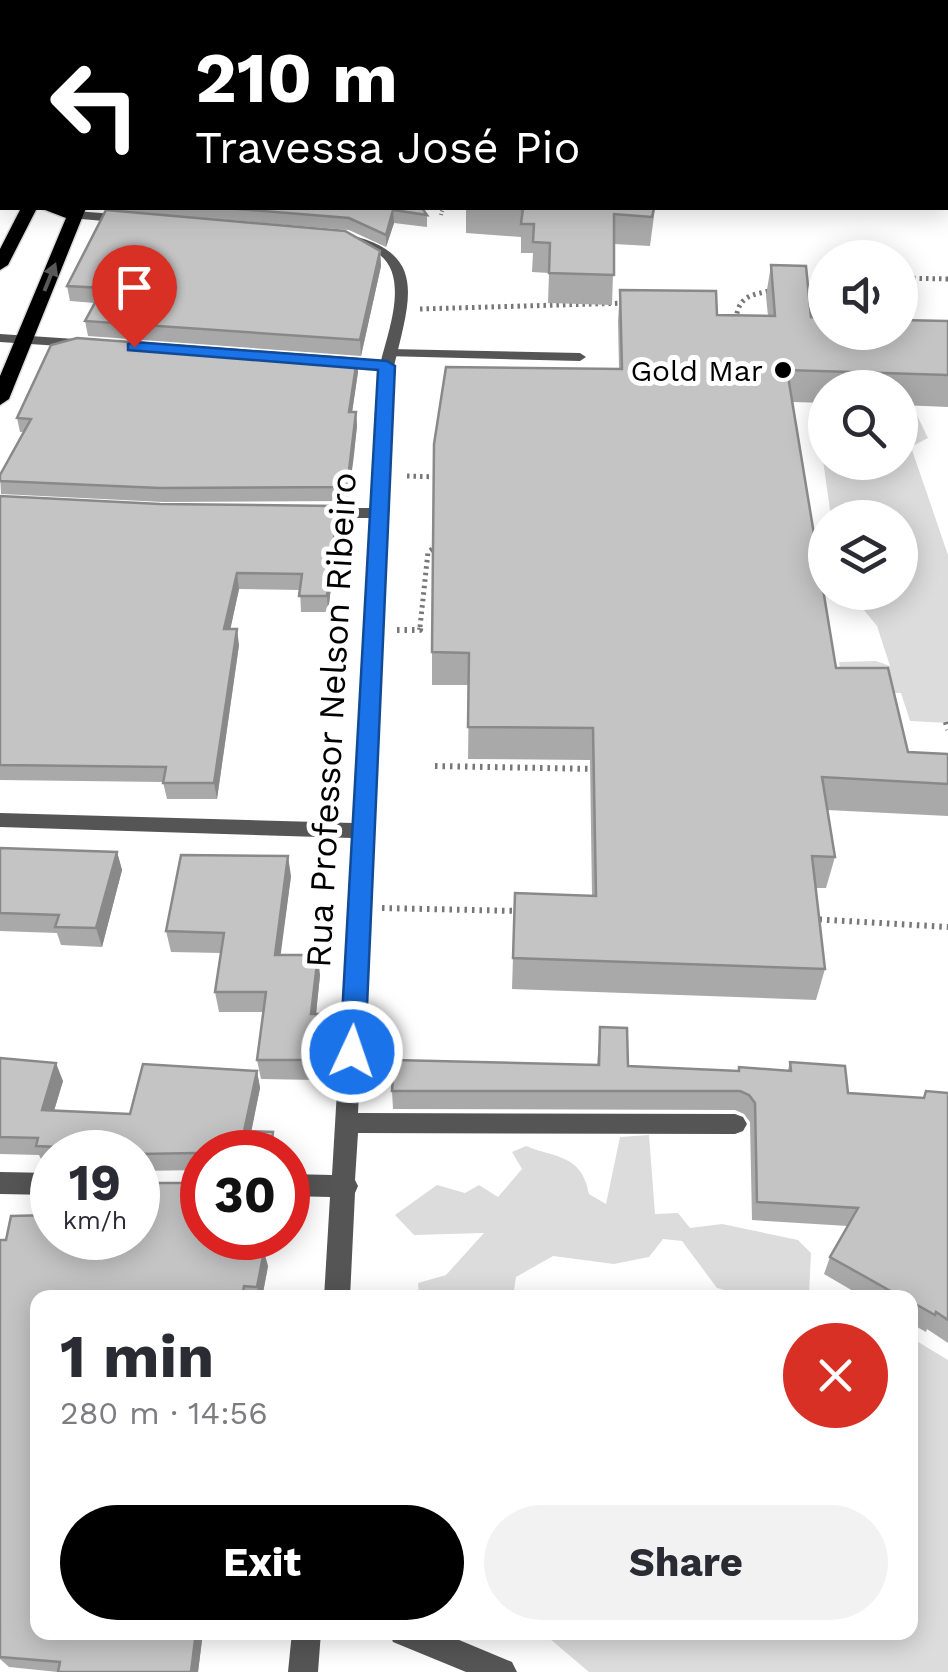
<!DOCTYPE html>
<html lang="en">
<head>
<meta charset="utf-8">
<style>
  body { margin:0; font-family:"Work Sans",sans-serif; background:#f2f2f3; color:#2b2b33; height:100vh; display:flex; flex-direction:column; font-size:38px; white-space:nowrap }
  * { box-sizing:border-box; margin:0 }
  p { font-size:32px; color:#7c7c81 }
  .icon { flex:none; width:55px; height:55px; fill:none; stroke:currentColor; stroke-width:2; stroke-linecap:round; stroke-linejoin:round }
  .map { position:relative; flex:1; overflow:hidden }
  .panel { position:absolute; left:30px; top:1290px; width:888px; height:350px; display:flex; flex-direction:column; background:#fff; border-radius:20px; box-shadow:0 5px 25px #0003 }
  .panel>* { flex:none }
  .guide { position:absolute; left:0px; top:0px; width:950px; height:210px; box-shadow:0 5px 25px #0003; background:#000; color:#fff; overflow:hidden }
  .buttons { position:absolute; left:808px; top:240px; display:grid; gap:20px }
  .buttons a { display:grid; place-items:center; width:110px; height:110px; border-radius:50%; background:#fff; box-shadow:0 5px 25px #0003; font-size:50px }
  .speed { position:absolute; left:30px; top:1130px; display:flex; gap:20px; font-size:50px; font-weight:700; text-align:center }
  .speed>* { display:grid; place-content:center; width:130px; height:130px; border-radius:50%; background:#fff; box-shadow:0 5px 25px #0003; line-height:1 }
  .speed small { font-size:25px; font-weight:400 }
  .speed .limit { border:15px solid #d22; background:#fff; color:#111 }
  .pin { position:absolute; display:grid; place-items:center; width:85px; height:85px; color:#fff; margin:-102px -42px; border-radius:50% 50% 50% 0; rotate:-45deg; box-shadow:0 0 10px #0007 }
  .pin .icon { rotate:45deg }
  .me { position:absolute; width:110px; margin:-55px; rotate:3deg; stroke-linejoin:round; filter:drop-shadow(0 0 8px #0008) }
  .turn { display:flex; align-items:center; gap:35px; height:210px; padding:0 30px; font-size:45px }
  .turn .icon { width:130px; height:130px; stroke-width:2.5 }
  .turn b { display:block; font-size:70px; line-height:85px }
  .round { display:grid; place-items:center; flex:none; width:105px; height:105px; border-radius:52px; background:#f2f2f3 }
  .overview { display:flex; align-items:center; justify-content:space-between; height:170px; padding:0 30px }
  h1 { font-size:60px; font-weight:700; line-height:75px }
  .primary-button { display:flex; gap:20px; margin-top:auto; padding:20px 30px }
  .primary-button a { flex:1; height:115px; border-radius:60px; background:#000; color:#fff; font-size:40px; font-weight:700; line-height:115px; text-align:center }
  .primary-button a+a { background:#f2f2f3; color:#2b2b33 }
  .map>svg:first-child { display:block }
</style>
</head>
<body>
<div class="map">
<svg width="948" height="1672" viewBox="0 0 948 1672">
  <rect width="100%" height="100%" fill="#fff"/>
  <path fill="#dcdcdc" d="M 900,408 L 914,409 L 928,438 L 911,447 L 948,555 L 948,723 L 910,721 L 901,693 L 843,693 L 839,662 L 876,661 L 890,666 L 877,626 L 850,593 L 900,592 L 900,518 L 831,517 L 822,453 L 825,450 L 825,462 L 900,462 Z
    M 649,1135 L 655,1214 L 678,1213 L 690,1228 L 722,1224 L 798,1240 L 811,1253 L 809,1295 L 812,1297 L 748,1297 L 717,1288 L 682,1241 L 663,1239 L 649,1257 L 614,1264 L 553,1256 L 516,1277 L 513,1297 L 419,1297 L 418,1283 L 446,1275 L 484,1233 L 414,1235 L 395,1215 L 437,1185 L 465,1193 L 479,1185 L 498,1197 L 522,1169 L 512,1152 L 526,1146 C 558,1159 581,1154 589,1194 L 606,1204 L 620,1137 Z
    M 910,1337 L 948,1360 L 948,1672 L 589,1672 L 543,1633 L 910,1632 Z"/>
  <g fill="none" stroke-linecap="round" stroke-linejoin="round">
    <defs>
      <path id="primary" d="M 21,208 L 37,208 L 8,265 L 0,270 L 0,249 Z
        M 40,208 L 86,208 L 9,399 L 0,405 L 0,376 L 66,218 Z"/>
    </defs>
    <use href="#primary" stroke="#dbdbdb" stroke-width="3"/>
    <path stroke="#777" stroke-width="4" stroke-dasharray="1 2.5" stroke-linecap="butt" d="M 441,215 L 443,208"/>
    <path stroke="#777" stroke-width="5" stroke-dasharray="2.5 4" stroke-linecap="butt" d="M 900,278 L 948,279
      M 801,289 L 825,285
      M 420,309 L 628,303
      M 736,320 C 738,295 752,295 774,290
      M 407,476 L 441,477
      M 816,548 L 825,596
      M 420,627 L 428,552 L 437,546"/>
    <path stroke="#777" stroke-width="6" stroke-dasharray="2.5 5" stroke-linecap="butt" d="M 397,630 L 420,630 L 421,625
      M 946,722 L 948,730
      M 435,766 L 597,769
      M 382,908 L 519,911
      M 812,919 L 948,927"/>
    <path fill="#555" fill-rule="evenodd" d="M 389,349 L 580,353 L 586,357 L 580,361 L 385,356 L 385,350 Z"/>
    <path fill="#555" fill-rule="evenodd" d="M 79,0 L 112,0 L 113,2 L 81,2 Z
      M 0,194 L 2,195 L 2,203 L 0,202 Z
      M 75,211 L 127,215 L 134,219 L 127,223 L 70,218 L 69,215 Z
      M 340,233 C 429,250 411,295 394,366 L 358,1113 L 735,1114 L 743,1117 L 747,1124 L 743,1131 L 735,1134 L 358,1133 L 355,1180 L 358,1186 L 355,1193 L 350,1298 L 324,1298 L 330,1197 L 288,1196 L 288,1174 L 332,1175 L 352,838 L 0,827 L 0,813 L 353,823 L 371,518 L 311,518 L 303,513 L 311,508 L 371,508 L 379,370 L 334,366 L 327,362 L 334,358 L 381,361 C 388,332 409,278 380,255 C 368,244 350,243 335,240 L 333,237 Z
      M 0,334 L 90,340 L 97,344 L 90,348 L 0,342 Z
      M 0,1172 L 52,1173 L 52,1195 L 0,1194 Z
      M 292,1632 L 321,1632 L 318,1672 L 288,1672 Z
      M 389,1632 L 440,1632 L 512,1662 L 517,1672 L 466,1672 L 393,1642 Z"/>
    <use href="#primary" fill="#000" fill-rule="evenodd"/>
  </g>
  <path fill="#a9a9a9" d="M 269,0 L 415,0 L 413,2 L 291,2 Z
    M 118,208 L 422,208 L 427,215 L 427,227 L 394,223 L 386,247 L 349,230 L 118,211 Z
    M 466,208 L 655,208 L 650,246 L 614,244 L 612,305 L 548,303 L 549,273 L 532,272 L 533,253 L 521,253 L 521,237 L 466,233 Z
    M 380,251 L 381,266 L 361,356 L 88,336 L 85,321 L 95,303 L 70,301 L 67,286 Z
    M 771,265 L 811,317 L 948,321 L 948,407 L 900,405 L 900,388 L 825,388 L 825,403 L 793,402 L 836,668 L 908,752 L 948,754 L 948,816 L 827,810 L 835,857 L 826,888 L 816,888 L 825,969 L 816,1000 L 512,989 L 515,893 L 592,896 L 590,760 L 468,759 L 469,685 L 432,685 L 432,652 L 619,368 L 618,321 L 620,290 L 717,315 L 768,316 L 766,296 Z
    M 357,359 L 358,372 L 352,412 L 356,412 L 357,426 L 348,501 L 163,502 L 1,494 L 0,475 L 24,432 L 20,432 L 17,418 Z
    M 0,496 L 160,504 L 338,506 L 339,521 L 328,612 L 301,612 L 300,590 L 239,589 L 230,629 L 239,645 L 217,799 L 167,799 L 163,782 L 0,780 Z
    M 0,848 L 117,852 L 122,870 L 102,947 L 61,945 L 57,933 L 0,931 Z
    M 291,876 L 280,955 L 320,975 L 316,1014 L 318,1014 L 320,1034 L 316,1080 L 261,1079 L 257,1060 L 264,1012 L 219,1012 L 215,992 L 221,953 L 171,952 L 166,931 Z
    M 600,1027 L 628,1066 L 738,1071 L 739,1067 L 788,1070 L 790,1062 L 848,1093 L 923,1098 L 926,1091 L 948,1093 L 948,1343 L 927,1329 L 926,1332 L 910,1323 L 910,1298 L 865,1298 L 824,1274 L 830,1257 L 848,1226 L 752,1220 L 750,1122 L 744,1114 L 735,1110 L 393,1109 L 392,1091 L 597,1065 Z
    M 0,1058 L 63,1081 L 54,1111 L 130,1114 L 257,1071 L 260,1088 L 251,1131 L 276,1149 L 202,1152 L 238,1249 L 268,1266 L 262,1298 L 38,1298 L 38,1632 L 203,1632 L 198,1672 L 58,1672 L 9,1667 L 0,1659 L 0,1240 L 52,1238 L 197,1183 L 201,1179 L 201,1170 L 138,1171 L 138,1152 L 52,1152 L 52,1164 L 43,1163 L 39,1155 L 0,1154 Z"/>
  <path fill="#898989" d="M 2,160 L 2,182 L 0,185 L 0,163 Z
    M 393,210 L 394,223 L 386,247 L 386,235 Z
    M 380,251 L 381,266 L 361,356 L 360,340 Z
    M 357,359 L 358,372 L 350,426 L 349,412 Z
    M 356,412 L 357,426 L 354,455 L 348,501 L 347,487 Z
    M 338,506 L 339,521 L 328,612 L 327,596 Z
    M 237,573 L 239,589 L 227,645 L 224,629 Z
    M 237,629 L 239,645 L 217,799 L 214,783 Z
    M 117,852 L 122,870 L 102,947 L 96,928 Z
    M 288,856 L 291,876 L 278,975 L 275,955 Z
    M 318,955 L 320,975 L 314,1033 L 311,1014 Z
    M 318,1014 L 320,1034 L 316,1080 L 313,1060 Z
    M 56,1063 L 63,1081 L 49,1127 L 42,1110 Z
    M 257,1071 L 260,1088 L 248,1148 L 244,1131 Z
    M 273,1132 L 276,1152 L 270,1152 Z
    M 233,1238 L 240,1238 L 235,1264 L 230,1248 Z
    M 264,1251 L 268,1266 L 262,1298 L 260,1298 L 257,1287 Z
    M 196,1632 L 203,1632 L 198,1672 L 191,1672 Z"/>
  <path fill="#c4c4c4" stroke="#898989" stroke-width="2.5" d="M 0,0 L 78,0 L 75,2 L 2,2 L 2,160 L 0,163 Z
    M 226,208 L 422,208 L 427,215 L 393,210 L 386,235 L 349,218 Z
    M 516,208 L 654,208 L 652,217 L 614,214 L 614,275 L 549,273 L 550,243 L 533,242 L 534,224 L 521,224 L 523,208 Z
    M 106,210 L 345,231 L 380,251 L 360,340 L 85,321 L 103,288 L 67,286 Z
    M 771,265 L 806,266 L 811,317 L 825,318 L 825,332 L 900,332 L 900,320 L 948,321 L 948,375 L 787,370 L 836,668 L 888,668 L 908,752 L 948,754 L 948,784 L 822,777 L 835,857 L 812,856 L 825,969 L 513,958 L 515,893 L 596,896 L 593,728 L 468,727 L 469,653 L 432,652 L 434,444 L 446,367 L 622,369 L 620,290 L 716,291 L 717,315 L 775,316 Z
    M 77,338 L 357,359 L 349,412 L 356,412 L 347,487 L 160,488 L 0,481 L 0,475 L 31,419 L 17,418 L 51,345 Z
    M 0,496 L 160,504 L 338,506 L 327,596 L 299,596 L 302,574 L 237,573 L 224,629 L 237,629 L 214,783 L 163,783 L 166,767 L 0,765 Z
    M 0,848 L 117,852 L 96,928 L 55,927 L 59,915 L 0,913 Z
    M 181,855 L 288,856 L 275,955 L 318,955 L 311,1014 L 318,1014 L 313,1060 L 257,1060 L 266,992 L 215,992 L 224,933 L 166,931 Z
    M 600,1027 L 627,1028 L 628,1066 L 739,1071 L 739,1067 L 791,1071 L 790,1062 L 845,1066 L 848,1093 L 924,1098 L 926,1091 L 948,1093 L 948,1320 L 936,1312 L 935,1315 L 910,1301 L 910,1298 L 903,1298 L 830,1257 L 858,1208 L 757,1202 L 755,1103 L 749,1095 L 740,1091 L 392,1091 L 394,1060 L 599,1065 Z
    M 0,1058 L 56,1063 L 42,1110 L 130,1114 L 143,1064 L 257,1071 L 244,1131 L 273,1132 L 270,1152 L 202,1152 L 202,1238 L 233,1238 L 230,1248 L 264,1251 L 257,1287 L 244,1286 L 242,1298 L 38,1298 L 38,1632 L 196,1632 L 191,1672 L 58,1672 L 60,1662 L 0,1657 L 0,1240 L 6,1240 L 11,1216 L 52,1215 L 52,1238 L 138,1238 L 138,1183 L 197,1183 L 201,1179 L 201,1157 L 197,1153 L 138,1154 L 138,1152 L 123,1152 L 123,1150 L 36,1146 L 38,1138 L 0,1137 Z"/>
  <defs><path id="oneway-solid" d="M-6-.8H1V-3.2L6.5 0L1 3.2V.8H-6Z" transform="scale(2.5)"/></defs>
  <use fill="#595959" href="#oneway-solid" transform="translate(50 277) rotate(-68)"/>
  <path fill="#1a73e8" stroke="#114b97" stroke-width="2.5" d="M 134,342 L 387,361 L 395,366 L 365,1052 L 362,1059 L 352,1062 L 343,1059 L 340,1052 L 378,370 L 128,350 L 128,344 Z"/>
  <circle fill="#000" stroke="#fff" stroke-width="4" cx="783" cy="370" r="10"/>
  <g text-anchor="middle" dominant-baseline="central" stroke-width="10" stroke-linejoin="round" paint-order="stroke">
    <g font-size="30" fill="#000" stroke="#fff" text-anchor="end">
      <text x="763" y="370">Gold Mar</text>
    </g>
    <g font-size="35" fill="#000" stroke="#fff">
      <text transform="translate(331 720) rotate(-87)">Rua Professor Nelson Ribeiro</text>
    </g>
  </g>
</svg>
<div class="buttons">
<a><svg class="icon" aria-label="sound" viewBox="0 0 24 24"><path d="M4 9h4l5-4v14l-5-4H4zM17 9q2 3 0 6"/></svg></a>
<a><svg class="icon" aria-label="search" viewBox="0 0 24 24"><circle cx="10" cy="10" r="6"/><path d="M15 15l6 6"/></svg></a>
<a><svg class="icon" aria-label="layers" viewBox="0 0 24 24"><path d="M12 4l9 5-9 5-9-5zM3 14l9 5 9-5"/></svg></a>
</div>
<div class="speed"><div>19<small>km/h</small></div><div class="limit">30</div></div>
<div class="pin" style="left:134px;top:347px;background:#d93025"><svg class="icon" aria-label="arrive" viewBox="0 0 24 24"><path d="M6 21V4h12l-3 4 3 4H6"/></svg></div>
<svg class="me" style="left:352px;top:1052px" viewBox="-20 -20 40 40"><circle r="17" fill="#1a73e8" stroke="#fff" stroke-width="3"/><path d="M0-11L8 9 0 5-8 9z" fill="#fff"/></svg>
<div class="guide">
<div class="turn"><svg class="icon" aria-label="left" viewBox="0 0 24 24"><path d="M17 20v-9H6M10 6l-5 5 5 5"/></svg><div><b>210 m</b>Travessa José Pio</div></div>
</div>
<section class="panel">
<div class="overview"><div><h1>1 min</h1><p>280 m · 14:56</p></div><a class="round" style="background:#d93025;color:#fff"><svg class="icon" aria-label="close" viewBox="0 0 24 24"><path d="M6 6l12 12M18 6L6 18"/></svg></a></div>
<div class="primary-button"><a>Exit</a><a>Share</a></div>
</section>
</div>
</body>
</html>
